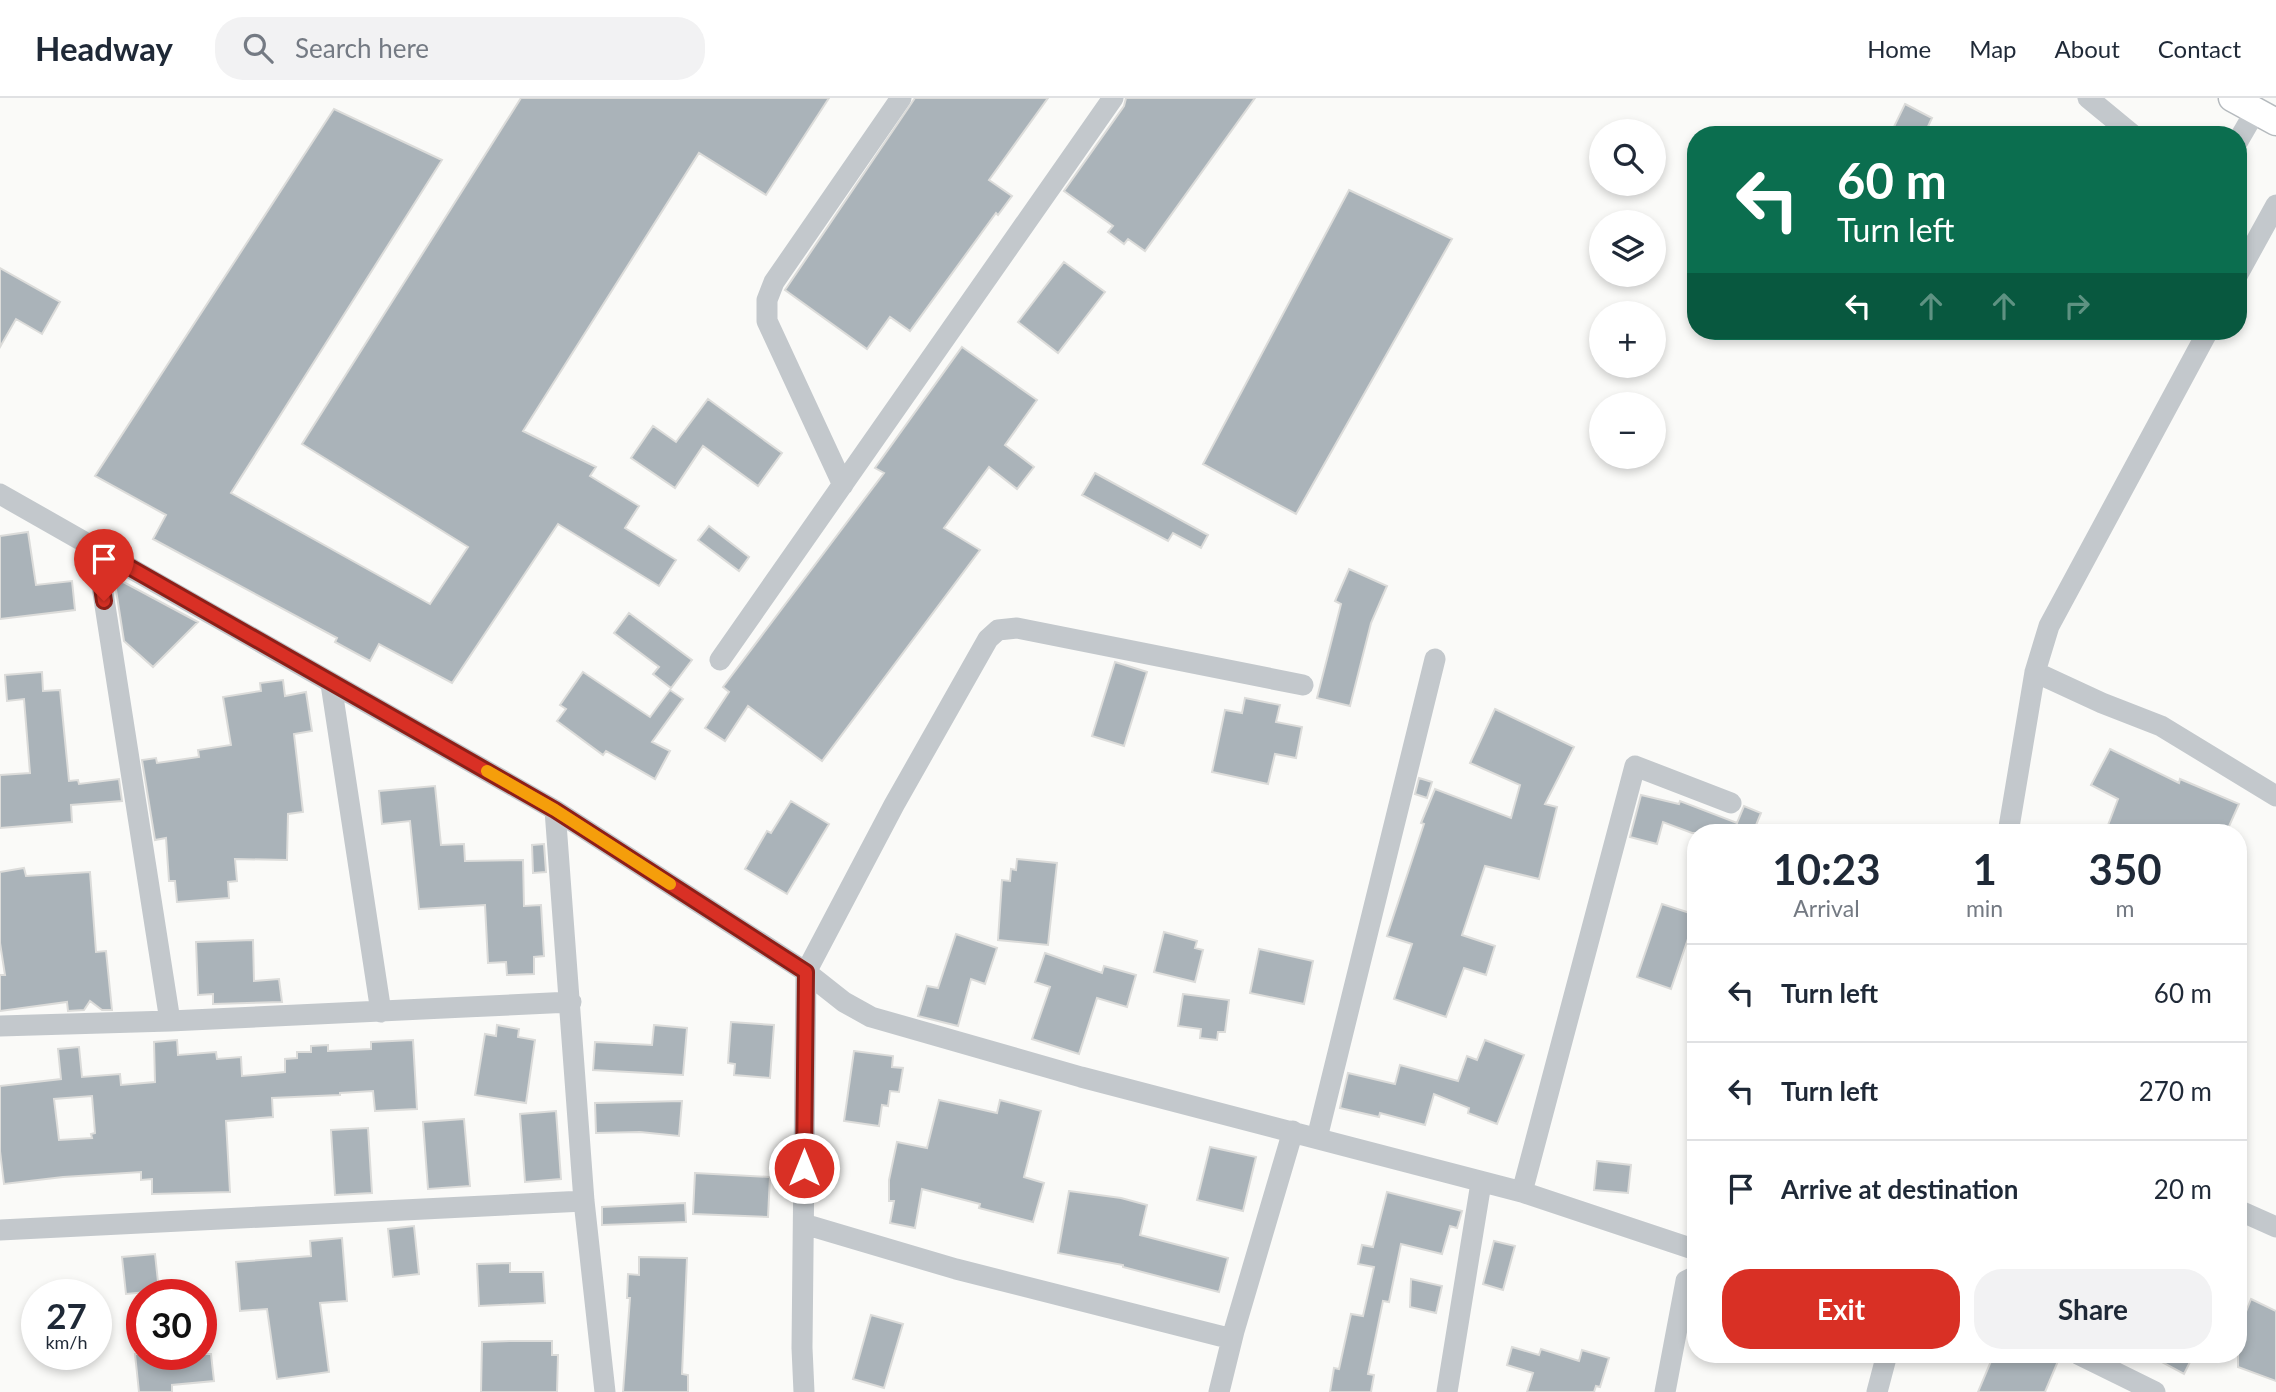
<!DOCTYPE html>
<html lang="en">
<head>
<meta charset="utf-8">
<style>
  body { margin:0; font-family:Lato,sans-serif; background:#f2f2f3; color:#1f2937; height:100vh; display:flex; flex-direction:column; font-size:26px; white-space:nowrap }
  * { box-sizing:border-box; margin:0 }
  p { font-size:23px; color:#747a83 }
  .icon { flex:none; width:38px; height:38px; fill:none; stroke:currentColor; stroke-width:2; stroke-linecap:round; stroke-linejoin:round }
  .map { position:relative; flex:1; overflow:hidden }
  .sheet { position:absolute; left:1687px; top:726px; width:560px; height:539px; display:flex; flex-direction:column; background:#fff; border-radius:28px; box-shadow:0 4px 10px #0003 }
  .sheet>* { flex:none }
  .guide { position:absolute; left:1687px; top:28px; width:560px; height:214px; border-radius:28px; box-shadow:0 4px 10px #0003; background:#0b6e4f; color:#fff; overflow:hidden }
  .buttons { position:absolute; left:1589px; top:21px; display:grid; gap:14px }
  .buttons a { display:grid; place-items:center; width:77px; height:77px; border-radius:50%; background:#fff; box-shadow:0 4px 10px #0003; font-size:35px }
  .speed { position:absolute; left:21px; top:1181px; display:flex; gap:14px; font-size:35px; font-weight:700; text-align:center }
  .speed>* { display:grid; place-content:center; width:91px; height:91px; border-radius:50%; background:#fff; box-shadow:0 4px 10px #0003; line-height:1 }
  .speed small { font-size:18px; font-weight:400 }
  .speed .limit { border:10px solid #d22; background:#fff; color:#111 }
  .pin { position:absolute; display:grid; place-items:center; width:60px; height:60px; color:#fff; margin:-72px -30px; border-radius:50% 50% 50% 0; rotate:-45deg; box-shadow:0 0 7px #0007 }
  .pin .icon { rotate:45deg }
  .me { position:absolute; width:77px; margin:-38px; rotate:0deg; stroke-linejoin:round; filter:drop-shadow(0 0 5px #0008) }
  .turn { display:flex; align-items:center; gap:24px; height:147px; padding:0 35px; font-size:32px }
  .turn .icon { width:91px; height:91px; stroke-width:2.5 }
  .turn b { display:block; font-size:49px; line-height:60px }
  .lanes { display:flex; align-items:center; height:66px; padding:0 35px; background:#0003; justify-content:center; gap:35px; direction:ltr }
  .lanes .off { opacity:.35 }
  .eta { display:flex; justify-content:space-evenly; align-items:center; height:119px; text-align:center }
  .eta b { font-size:42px; font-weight:700; line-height:49px }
  .cta { display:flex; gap:14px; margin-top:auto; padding:14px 35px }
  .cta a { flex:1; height:80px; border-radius:28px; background:#d93025; color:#fff; font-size:28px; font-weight:700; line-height:80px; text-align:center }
  .cta a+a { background:#f2f2f3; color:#1f2937 }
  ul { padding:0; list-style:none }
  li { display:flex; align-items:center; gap:21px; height:98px; padding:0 35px; border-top:2px solid #e0e1e3 }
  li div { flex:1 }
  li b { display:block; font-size:26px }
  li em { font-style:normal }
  header { display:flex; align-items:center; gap:42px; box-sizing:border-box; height:98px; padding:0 35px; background:#fff; border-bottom:2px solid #e0e1e3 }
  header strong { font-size:33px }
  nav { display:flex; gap:38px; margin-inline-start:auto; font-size:24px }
  .search { width:490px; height:63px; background:#f2f2f3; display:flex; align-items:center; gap:18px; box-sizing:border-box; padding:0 24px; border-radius:28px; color:#747a83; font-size:26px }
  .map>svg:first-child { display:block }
</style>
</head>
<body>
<header>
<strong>Headway</strong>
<div class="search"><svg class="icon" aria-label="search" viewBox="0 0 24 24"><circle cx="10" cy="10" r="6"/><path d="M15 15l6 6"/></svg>Search here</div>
<nav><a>Home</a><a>Map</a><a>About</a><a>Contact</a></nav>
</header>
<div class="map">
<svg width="2276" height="1294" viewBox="0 0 2276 1294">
  <rect width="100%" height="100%" fill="#fafaf8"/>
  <path fill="#aab3b9" stroke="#dcdcda" stroke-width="2" fill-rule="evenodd" d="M 521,0 L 829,0 L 766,97 L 699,55 L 523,333 L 596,369 L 590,378 L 639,408 L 625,430 L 676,462 L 659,488 L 558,426 L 452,585 L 379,546 L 370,563 L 335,544 L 337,540 L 153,441 L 166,417 L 95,378 L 334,11 L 442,62 L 231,395 L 430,506 L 468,449 L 302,346 Z
    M 915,0 L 1048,0 L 989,82 L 1012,98 L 998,117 L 996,115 L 910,233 L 890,219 L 867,251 L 785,192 Z
    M 1126,0 L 1255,0 L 1145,153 L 1128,141 L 1124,146 L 1108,134 L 1113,128 L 1064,93 L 1124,8 Z
    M 1905,6 L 1932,20 L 1924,37 L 1890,37 Z
    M 1349,92 L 1452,141 L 1296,416 L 1203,366 Z
    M 1064,164 L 1105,194 L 1058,255 L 1018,224 Z
    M 0,170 L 60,204 L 42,236 L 16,221 L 0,249 Z
    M 962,249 L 1037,302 L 1005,347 L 1034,369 L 1017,391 L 989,369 L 944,430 L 980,452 L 822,663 L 748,608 L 725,643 L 705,630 L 729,594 L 723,589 L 884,375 L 875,370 Z
    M 708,301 L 782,355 L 758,388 L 703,348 L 675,390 L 631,360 L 653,328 L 676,344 Z
    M 1095,375 L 1208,437 L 1201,450 L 1173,435 L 1168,443 L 1082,397 Z
    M 709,428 L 749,459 L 739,473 L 698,442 Z
    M 28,434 L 36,487 L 72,483 L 75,512 L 0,521 L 0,438 Z
    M 1349,471 L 1387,488 L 1371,525 L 1350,608 L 1317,600 L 1341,506 L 1335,503 Z
    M 114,479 L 198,524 L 153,569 L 124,543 Z
    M 629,515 L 692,562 L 671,590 L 653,576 L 659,569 L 614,535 Z
    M 1115,564 L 1147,574 L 1124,648 L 1092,638 Z
    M 42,574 L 43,593 L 60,592 L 69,683 L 78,682 L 79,686 L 119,681 L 122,703 L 71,707 L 72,724 L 0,730 L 0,677 L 30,675 L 24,601 L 7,603 L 5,577 Z
    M 583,574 L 650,619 L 670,592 L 683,601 L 652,644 L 670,653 L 655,681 L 606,653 L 603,657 L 557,623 L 566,611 L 560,607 Z
    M 283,582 L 285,598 L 306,594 L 312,633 L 294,636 L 303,714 L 288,716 L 287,762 L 235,761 L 237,783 L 228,784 L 229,800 L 177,804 L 175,783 L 169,783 L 166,740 L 155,742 L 142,662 L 156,660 L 157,665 L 199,659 L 198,652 L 231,647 L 223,599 L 261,593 L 260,585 Z
    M 1245,600 L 1280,607 L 1276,624 L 1302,629 L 1296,660 L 1275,656 L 1268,686 L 1212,674 L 1225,612 L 1242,615 Z
    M 1495,611 L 1574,649 L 1545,706 L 1557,709 L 1539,781 L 1485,768 L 1462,837 L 1495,848 L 1486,877 L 1464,870 L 1446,919 L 1394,901 L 1412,846 L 1387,838 L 1424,726 L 1421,725 L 1435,691 L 1511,720 L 1520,687 L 1470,665 Z
    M 2110,651 L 2179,685 L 2180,681 L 2239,706 L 2226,735 L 2105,735 L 2118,701 L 2091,687 Z
    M 1419,680 L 1432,684 L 1427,700 L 1415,696 Z
    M 435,688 L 441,747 L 464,746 L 465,763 L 523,762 L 524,808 L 541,807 L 544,858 L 534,859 L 534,876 L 507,877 L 506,864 L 488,865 L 485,807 L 419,811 L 410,723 L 382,726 L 379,693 Z
    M 1641,697 L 1679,706 L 1680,703 L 1737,725 L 1744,708 L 1761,715 L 1754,732 L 1760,735 L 1692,735 L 1663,724 L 1657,746 L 1630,739 Z
    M 791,703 L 829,726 L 787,796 L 745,771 L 767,733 L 771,735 Z
    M 544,746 L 546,774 L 533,775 L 532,747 Z
    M 1017,761 L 1057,765 L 1048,847 L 998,842 L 1002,782 L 1010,783 L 1011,771 L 1016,772 Z
    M 24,770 L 26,778 L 90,774 L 96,854 L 106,853 L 112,912 L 102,912 L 90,903 L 84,912 L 68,913 L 67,904 L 0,913 L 0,877 L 5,877 L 0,845 L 0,774 Z
    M 1662,806 L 1696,817 L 1671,891 L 1637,879 Z
    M 1164,834 L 1197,843 L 1195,850 L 1203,852 L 1195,884 L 1154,874 Z
    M 956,836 L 997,850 L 985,886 L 971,881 L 958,928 L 918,918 L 927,888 L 938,890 Z
    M 253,842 L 254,883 L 279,881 L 282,904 L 213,906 L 213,896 L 198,897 L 196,844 Z
    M 1259,851 L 1313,863 L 1304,906 L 1250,895 Z
    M 1045,855 L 1102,875 L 1104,868 L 1136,877 L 1127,909 L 1097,900 L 1079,956 L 1032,941 L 1050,889 L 1035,884 Z
    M 1183,896 L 1229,902 L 1225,934 L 1218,934 L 1217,942 L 1200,940 L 1201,931 L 1178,928 Z
    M 731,924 L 774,927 L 770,980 L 734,977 L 735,966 L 728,965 Z
    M 497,927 L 519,931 L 518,939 L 535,942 L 526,1005 L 475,997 L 485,936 L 496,938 Z
    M 654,927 L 687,930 L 683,977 L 593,972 L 595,944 L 652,947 Z
    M 177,942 L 178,957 L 216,954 L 217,961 L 241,959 L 242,978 L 285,974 L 285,961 L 297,960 L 297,954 L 311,954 L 311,948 L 328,947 L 328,953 L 371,951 L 371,944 L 413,942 L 417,1011 L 375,1013 L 373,993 L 340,995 L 340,997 L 272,1000 L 273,1019 L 226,1023 L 230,1094 L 152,1096 L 152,1081 L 141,1082 L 141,1074 L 63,1079 L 4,1086 L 0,1053 L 0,988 L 61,981 L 58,951 L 79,949 L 82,979 L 120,976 L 121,987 L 155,984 L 154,944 ZM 92,998 L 95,1035 L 91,1036 L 92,1040 L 59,1042 L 54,1001 Z
    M 1485,942 L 1524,957 L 1497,1026 L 1468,1015 L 1469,1010 L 1434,996 L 1425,1027 L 1380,1015 L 1379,1019 L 1340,1010 L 1348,975 L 1395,986 L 1400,967 L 1458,983 L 1467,958 L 1477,962 Z
    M 854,953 L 893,958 L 892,969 L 903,970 L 899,994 L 890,993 L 888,1008 L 882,1007 L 879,1028 L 844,1023 Z
    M 939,1002 L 997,1015 L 1000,1002 L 1041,1013 L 1024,1079 L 1044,1085 L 1033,1124 L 979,1110 L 980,1106 L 922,1091 L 915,1130 L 890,1125 L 894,1103 L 889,1103 L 889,1082 L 897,1044 L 927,1050 Z
    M 682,1003 L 679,1038 L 640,1034 L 596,1035 L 595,1005 Z
    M 556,1013 L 561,1081 L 525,1084 L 520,1016 Z
    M 464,1021 L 470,1088 L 428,1091 L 423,1024 Z
    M 368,1030 L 372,1095 L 335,1097 L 331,1032 Z
    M 1210,1049 L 1256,1059 L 1243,1113 L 1197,1102 Z
    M 1597,1063 L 1631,1067 L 1628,1095 L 1594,1092 Z
    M 695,1075 L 770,1079 L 768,1119 L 693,1116 Z
    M 1069,1093 L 1121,1100 L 1147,1107 L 1140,1137 L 1228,1160 L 1219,1194 L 1123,1169 L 1123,1167 L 1058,1155 Z
    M 1387,1094 L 1462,1113 L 1457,1130 L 1450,1128 L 1442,1156 L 1401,1146 L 1389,1204 L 1383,1203 L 1368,1276 L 1374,1277 L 1371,1294 L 1330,1294 L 1334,1270 L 1339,1271 L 1351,1216 L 1363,1218 L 1374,1169 L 1358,1166 L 1362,1147 L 1373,1149 Z
    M 685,1105 L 686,1124 L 602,1127 L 602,1109 Z
    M 414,1128 L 419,1176 L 393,1179 L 388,1131 Z
    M 342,1140 L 347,1203 L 320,1205 L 329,1274 L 277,1281 L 267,1211 L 240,1213 L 236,1164 L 311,1158 L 310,1143 Z
    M 1494,1143 L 1515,1148 L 1503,1192 L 1483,1186 Z
    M 155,1156 L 159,1193 L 126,1196 L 122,1159 Z
    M 639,1159 L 687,1160 L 682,1276 L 688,1277 L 688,1294 L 623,1294 L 630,1200 L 627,1200 L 628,1176 L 639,1177 Z
    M 510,1165 L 510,1174 L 543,1174 L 545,1205 L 479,1208 L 477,1166 Z
    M 1411,1181 L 1442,1188 L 1436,1215 L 1410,1209 Z
    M 2251,1201 L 2276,1213 L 2276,1283 L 2238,1269 L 2238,1234 Z
    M 871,1217 L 903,1226 L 884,1290 L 853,1281 Z
    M 510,1243 L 552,1243 L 552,1257 L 558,1257 L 557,1294 L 481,1294 L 482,1244 Z
    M 1512,1249 L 1539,1257 L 1541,1251 L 1579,1263 L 1582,1252 L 1609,1260 L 1600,1289 L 1596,1288 L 1594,1294 L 1527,1294 L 1533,1275 L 1507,1267 Z
    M 135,1256 L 211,1256 L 214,1283 L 172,1287 L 172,1294 L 139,1294 Z
    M 1994,1256 L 2061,1256 L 2045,1294 L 1978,1294 Z
    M 2147,1256 L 2194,1256 L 2184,1276 Z"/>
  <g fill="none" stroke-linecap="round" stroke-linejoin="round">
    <defs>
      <path id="major" d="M 2232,0 L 2276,24"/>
    </defs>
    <use href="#major" stroke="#b5babe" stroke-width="29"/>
    <path stroke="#c3c8cc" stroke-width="21" d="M 2088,0 L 2133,37
      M 2238,43 L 2256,12
      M 2238,176 L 2276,107
      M 843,387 L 767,223 L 767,202 L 774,184 L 901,0
      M 0,396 L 555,712 L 806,874 L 844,904 L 871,919 L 1081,979 L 1522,1094 L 1696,1152
      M 96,450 L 170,923
      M 720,562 L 1113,0
      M 2035,574 L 2102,605 L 2161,628 L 2276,698
      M 331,586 L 381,914
      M 555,712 L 584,1103 L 605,1294
      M 2008,735 L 2035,574 L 2049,528 L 2208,233
      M 0,928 L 170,923 L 571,904
      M 1317,1040 L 1435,561
      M 1522,1094 L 1635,668 L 1731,705
      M 2238,1112 L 2276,1129
      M 804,1126 L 956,1171 L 1232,1241
      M 0,1132 L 584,1103
      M 2078,1256 L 2155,1294
      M 804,1294 L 802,1250 L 806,874 L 894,707 L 988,541 L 998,532 L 1017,530 L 1303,587
      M 1219,1294 L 1234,1233 L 1293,1033
      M 1447,1294 L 1481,1085
      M 1665,1294 L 1686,1183 L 1696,1178
      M 1877,1294 L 1887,1256"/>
    <use href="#major" stroke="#fff" stroke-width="26"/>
  </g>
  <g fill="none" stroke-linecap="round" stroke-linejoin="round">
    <defs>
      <path id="route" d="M 104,503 L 96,450 L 555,712 L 806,874 L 804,1070"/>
    </defs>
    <use href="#route" stroke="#8d1f18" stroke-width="18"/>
    <use href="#route" stroke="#d93025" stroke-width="12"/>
    <path stroke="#f59e0b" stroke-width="12" d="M 487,673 L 555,712 L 670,786"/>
  </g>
</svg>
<div class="buttons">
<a><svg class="icon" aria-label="search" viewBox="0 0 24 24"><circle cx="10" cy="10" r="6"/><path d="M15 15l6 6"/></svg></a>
<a><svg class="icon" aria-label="layers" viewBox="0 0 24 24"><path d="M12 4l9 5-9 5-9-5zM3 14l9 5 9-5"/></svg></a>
<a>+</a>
<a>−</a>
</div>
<div class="speed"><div>27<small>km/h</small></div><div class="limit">30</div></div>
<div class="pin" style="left:104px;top:503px;background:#d93025"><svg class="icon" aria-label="arrive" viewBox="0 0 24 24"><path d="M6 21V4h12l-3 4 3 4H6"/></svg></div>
<svg class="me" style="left:804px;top:1070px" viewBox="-20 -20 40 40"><circle r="17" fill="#d93025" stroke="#fff" stroke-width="3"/><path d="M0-11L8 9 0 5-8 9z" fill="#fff"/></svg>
<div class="guide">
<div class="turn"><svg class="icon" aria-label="left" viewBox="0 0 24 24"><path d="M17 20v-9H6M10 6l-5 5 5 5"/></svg><div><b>60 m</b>Turn left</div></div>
<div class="lanes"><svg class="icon" aria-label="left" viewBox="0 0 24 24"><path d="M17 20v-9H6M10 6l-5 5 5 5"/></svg><svg class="icon off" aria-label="ahead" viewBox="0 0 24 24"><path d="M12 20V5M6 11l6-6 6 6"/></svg><svg class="icon off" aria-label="ahead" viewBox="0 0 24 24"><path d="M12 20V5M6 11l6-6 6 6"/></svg><svg class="icon off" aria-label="right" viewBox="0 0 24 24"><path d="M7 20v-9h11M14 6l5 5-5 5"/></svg></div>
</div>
<section class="sheet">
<div class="eta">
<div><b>10:23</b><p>Arrival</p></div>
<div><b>1</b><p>min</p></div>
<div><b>350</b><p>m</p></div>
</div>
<ul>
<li><svg class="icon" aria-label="left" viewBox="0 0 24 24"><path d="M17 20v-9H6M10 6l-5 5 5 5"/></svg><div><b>Turn left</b></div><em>60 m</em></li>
<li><svg class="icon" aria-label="left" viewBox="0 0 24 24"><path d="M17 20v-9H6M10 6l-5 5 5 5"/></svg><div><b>Turn left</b></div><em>270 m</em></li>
<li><svg class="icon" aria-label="arrive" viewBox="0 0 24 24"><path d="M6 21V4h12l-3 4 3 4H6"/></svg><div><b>Arrive at destination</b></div><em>20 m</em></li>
</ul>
<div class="cta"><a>Exit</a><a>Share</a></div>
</section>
</div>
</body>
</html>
